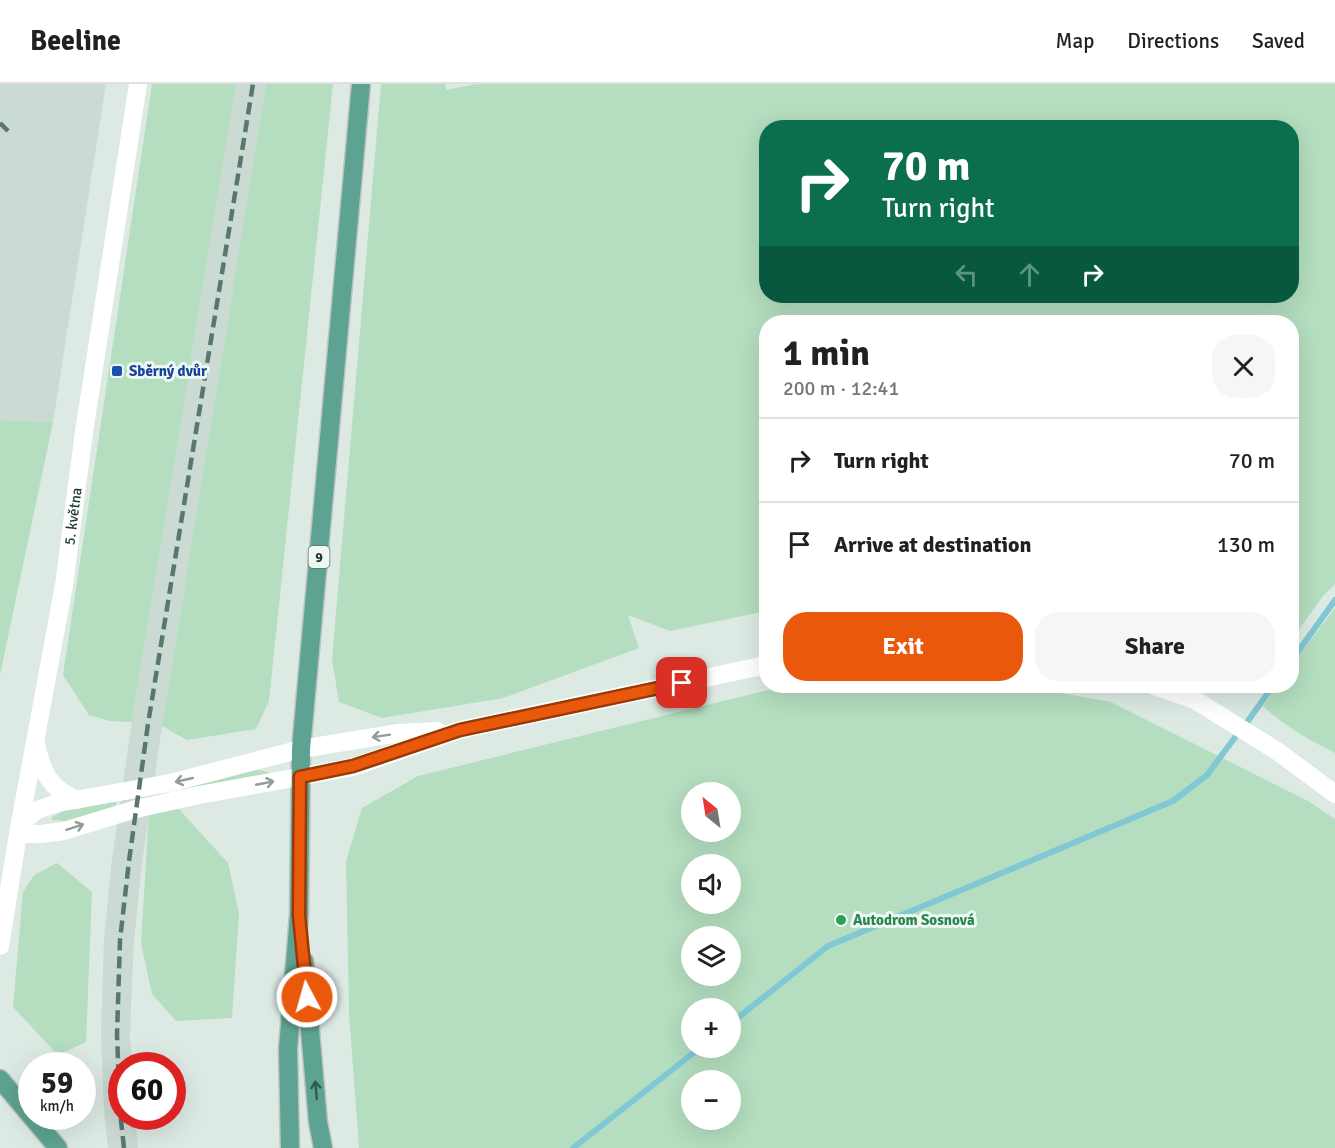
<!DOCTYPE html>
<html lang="en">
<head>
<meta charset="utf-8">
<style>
  body { margin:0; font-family:Signika,sans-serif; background:#f6f6f6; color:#202124; height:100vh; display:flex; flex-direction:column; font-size:22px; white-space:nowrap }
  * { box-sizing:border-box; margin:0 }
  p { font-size:20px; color:#757577 }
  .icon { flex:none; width:33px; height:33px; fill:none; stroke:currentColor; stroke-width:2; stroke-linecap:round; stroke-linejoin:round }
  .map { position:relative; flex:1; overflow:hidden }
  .side { position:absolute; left:759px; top:231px; width:540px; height:378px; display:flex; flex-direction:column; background:#fff; border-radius:24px; box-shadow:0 6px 24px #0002 }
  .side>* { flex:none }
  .banner { position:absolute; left:759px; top:36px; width:540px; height:183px; border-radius:24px; box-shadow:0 6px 24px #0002; background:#0b6e4f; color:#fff; overflow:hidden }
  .needle { width:39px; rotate:330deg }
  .controls { position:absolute; left:681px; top:698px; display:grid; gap:12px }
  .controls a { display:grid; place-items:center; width:60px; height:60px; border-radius:50%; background:#fff; box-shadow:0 6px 24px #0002; font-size:30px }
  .speed { position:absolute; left:18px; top:968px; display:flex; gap:12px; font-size:30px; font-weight:700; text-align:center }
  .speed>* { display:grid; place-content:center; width:78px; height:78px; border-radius:50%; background:#fff; box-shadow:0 6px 24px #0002; line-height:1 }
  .speed small { font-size:15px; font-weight:400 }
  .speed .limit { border:9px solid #d22; background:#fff; color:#111 }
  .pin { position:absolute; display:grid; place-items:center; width:51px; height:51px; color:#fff; margin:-26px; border-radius:12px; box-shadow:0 3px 9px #0006 }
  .me { position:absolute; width:66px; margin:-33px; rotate:354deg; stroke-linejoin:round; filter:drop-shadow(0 0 4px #0008) }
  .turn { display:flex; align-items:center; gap:21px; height:126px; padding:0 24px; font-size:27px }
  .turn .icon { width:78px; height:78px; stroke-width:2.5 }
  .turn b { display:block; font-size:42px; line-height:51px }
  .lanes { display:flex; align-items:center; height:57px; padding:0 24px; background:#0003; justify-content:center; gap:30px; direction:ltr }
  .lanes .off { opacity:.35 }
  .round { display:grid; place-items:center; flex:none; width:63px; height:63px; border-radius:24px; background:#f6f6f6 }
  .headline { display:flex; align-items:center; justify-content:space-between; height:102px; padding:0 24px }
  h1 { font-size:36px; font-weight:800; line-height:45px }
  .primary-button { display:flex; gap:12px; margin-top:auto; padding:12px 24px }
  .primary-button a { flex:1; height:69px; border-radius:24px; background:#ea580c; color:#fff; font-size:24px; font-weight:800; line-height:69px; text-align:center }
  .primary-button a+a { background:#f6f6f6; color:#202124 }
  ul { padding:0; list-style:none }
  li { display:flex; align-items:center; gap:18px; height:84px; padding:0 24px; border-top:2px solid #e0e0e0 }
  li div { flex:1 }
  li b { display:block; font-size:22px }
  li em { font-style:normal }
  header { display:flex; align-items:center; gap:36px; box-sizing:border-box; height:84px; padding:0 30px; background:#fff; border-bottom:2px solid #e0e0e0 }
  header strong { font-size:28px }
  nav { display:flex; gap:33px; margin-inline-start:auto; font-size:21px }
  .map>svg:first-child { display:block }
</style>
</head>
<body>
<header>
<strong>Beeline</strong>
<nav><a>Map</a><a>Directions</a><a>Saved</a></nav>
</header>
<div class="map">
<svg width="1335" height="1064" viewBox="0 0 1335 1064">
  <rect width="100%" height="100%" fill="#ddeae4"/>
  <path fill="#cbdad3" d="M 0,0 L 106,0 L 53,338 L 0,336 Z
    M 236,0 L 266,0 L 162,642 L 142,779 L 134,857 L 132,899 L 130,951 L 132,981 L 122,981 L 122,1032 L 135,1032 L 138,1064 L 108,1064 L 104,1028 L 101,951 L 104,855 L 112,775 L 132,638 Z"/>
  <path fill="#b4debf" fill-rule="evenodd" d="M 152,0 L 236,0 L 132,638 L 110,637 L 89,631 L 63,591 Z
    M 266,0 L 333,0 L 269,617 L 256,645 L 187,656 L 162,642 Z
    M 381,0 L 445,0 L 446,6 L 476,0 L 1335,0 L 1335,500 L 1323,512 L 1292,555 L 1292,238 L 766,238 L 766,527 L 670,547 L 628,531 L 639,564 L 503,614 L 382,634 L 339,618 L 332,576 ZM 766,44 L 1292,44 L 1292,212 L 766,212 Z
    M 0,336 L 53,338 L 0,591 Z
    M 1335,524 L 1335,669 C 1309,656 1284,642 1263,622 L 1277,602 L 1292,602 L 1292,581 Z
    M 784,602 L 1020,602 L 1111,618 L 1308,717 L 1335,735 L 1335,1064 L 359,1064 L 349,928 L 346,777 L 362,724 L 418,692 ZM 692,708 L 730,708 L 730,747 L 692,747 ZM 692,780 L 730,780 L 730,819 L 692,819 ZM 692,852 L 730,852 L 730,891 L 692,891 ZM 692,924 L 730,924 L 730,963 L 692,963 ZM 692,996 L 730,996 L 730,1035 L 692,1035 Z
    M 251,686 L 259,686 L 271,689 L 150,715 L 150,710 Z
    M 116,717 L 116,722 L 70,736 L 65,737 L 52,736 L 52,733 L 66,726 Z
    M 179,725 L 228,779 L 239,829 L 232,934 L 176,937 L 152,910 L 141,859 L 149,727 Z
    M 57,779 L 92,808 L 86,958 L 58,971 L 13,923 L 23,808 L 34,791 Z"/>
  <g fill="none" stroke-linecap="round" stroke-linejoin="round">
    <path stroke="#80c8d4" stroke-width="6" d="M 1292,576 L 1335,516
      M 1245,641 L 1273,602
      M 730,940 L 828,862 L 1173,717 L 1207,691 L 1236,652
      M 573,1064 L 701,963"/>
    <defs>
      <path id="major" d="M 304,877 L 318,1038 L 323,1064
        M 0,995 L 58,1064
        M 290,1064 L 288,965 L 299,831 L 301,665 L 361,0"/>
    </defs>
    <use href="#major" stroke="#bcc4c2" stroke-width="21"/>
    <g stroke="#fff" stroke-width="18">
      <path d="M 1154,602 L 1195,616 L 1277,667 L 1335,710"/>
      <path d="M 36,660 C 42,688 50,705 77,716"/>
      <path d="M 20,740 L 37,726 L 58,719 L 170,699 L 301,665 L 399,649 L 437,647"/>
      <path d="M 18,750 L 41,750 L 64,747 L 136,725 L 194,712 L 353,683 L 460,646 L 766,581"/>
      <path id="s1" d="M 0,862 L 18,750 L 64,501 L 84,348 L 138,0"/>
    </g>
    <use href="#major" stroke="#5ea391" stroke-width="18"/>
    <path stroke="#58776e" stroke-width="4.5" stroke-dasharray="12 6" stroke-linecap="butt" d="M 0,39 L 8,47
      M 124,1064 L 120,1027 L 117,951 L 120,856 L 129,777 L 148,640 L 253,0"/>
  </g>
  <defs><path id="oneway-shaft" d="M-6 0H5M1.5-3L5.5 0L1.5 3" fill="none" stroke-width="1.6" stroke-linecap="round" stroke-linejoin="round" transform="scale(1.5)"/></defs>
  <g stroke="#8e9d99">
    <use href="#oneway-shaft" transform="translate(381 652) rotate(171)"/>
    <use href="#oneway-shaft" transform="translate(184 696) rotate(167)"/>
    <use href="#oneway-shaft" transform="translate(265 699) rotate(-11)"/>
    <use href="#oneway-shaft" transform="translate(75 743) rotate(-18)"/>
  </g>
  <use stroke="#315a4f" href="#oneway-shaft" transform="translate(316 1006) rotate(-95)"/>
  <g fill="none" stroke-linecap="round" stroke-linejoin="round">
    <defs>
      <path id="route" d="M 307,913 L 299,831 L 300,693 L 353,682 L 460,646 L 682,599"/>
    </defs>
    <use href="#route" stroke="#983908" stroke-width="15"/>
    <use href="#route" stroke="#ea580c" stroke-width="10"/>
  </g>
  <rect fill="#1a4fb4" stroke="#eef7f2" stroke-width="2" x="111" y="281" width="12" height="12" rx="3"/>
  <circle fill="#2e9e5b" stroke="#eef7f2" stroke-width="2" cx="841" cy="836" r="6"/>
  <g text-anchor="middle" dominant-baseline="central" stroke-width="6" stroke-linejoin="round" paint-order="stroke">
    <rect fill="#eef7f2" stroke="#5c736c" stroke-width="1.5" x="308.5" y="462" width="21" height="22" rx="4.5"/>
    <g font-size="14" font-weight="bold" fill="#1e3b33">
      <text x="319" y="473">9</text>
    </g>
    <g font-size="15" font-weight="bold" fill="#164399" stroke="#eef7f2" text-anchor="start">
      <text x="129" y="287">Sběrný dvůr</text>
    </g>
    <g font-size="15" fill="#1e3b33" stroke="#eef7f2">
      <text stroke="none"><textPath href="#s1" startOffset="436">5. května</textPath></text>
    </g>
    <g font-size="15" font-weight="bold" fill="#27864d" stroke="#eef7f2" text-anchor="start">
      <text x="853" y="836">Autodrom Sosnová</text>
    </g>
  </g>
</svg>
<div class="controls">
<a><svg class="needle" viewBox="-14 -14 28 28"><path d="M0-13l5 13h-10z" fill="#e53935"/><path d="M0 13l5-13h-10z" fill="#757577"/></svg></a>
<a><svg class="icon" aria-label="sound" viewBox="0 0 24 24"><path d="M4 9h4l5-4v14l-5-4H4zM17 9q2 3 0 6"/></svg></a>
<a><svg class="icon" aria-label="layers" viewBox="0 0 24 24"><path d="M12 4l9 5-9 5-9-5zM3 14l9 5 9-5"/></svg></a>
<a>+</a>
<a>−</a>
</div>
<div class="speed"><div>59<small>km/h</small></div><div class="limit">60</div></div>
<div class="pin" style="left:682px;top:599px;background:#d93025"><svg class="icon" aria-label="arrive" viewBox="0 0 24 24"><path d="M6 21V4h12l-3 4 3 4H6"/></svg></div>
<svg class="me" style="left:307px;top:913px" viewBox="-20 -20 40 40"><circle r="17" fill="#ea580c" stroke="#fff" stroke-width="3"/><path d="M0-11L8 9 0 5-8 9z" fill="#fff"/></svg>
<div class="banner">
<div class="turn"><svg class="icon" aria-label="right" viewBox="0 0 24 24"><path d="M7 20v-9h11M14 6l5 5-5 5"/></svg><div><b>70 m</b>Turn right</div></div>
<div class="lanes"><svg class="icon off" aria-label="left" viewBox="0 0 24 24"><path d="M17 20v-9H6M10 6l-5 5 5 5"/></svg><svg class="icon off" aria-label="ahead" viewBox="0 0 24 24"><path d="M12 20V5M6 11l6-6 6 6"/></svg><svg class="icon" aria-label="right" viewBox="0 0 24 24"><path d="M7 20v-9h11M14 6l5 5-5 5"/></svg></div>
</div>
<section class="side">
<div class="headline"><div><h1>1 min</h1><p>200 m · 12:41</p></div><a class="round"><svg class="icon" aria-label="close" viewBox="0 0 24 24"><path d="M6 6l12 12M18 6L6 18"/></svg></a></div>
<ul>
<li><svg class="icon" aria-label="right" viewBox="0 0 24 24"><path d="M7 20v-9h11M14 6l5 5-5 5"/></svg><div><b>Turn right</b></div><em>70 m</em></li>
<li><svg class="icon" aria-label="arrive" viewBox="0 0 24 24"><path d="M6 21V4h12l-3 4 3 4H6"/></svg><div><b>Arrive at destination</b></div><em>130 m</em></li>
</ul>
<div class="primary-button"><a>Exit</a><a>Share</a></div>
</section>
</div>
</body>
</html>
